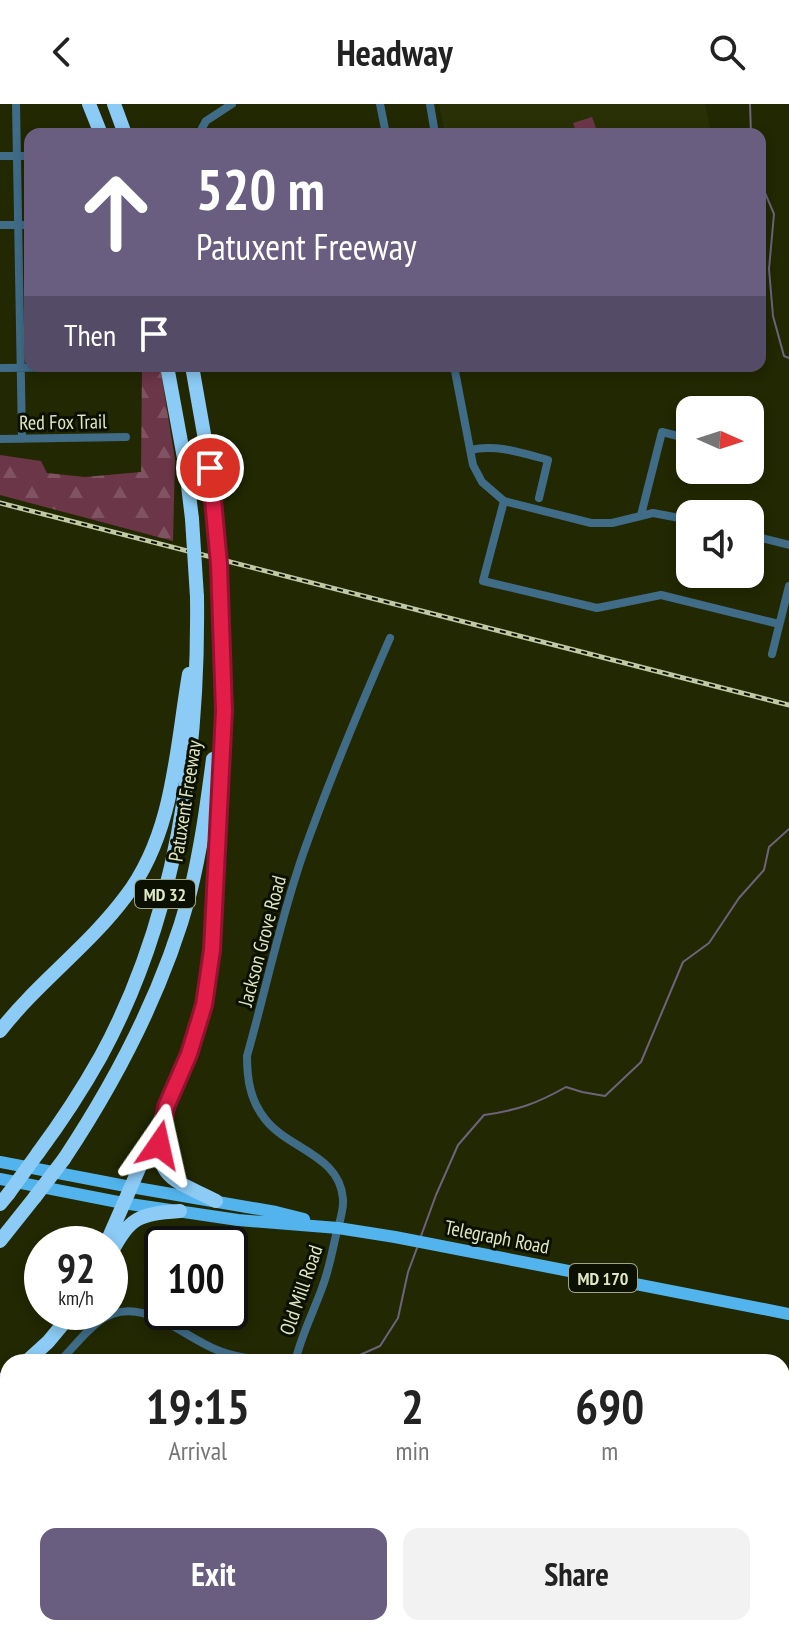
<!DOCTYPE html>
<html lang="en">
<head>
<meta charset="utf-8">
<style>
  body { margin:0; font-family:"PT Sans Narrow",sans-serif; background:#f2f2f2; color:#222; height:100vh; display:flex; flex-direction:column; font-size:30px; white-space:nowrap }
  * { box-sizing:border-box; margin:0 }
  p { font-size:26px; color:#767676 }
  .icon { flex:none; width:44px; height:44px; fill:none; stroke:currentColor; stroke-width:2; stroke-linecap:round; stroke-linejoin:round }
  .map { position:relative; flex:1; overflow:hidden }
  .details { position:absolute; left:0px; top:1250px; width:790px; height:282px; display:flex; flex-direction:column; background:#fff; border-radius:24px 24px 0 0; box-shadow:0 4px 12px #0003 }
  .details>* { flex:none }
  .guide { position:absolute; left:24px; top:24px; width:742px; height:244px; border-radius:16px; box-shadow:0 4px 12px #0003; background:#695e80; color:#fff; overflow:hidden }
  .needle { width:52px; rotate:93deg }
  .buttons { position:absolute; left:676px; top:292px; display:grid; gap:16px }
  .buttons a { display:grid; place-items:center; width:88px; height:88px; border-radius:16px; background:#fff; box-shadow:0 4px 12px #0003; font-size:40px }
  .speed { position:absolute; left:24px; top:1122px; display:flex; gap:16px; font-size:40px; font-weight:700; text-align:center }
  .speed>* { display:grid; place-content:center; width:104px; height:104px; border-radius:50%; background:#fff; box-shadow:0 4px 12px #0003; line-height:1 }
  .speed small { font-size:20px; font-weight:400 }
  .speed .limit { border:4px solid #111; border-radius:12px; background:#fff; color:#111 }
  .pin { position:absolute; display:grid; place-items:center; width:68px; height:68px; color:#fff; margin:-34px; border:4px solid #fff; border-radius:50%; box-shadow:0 2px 8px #0007 }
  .me { position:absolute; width:88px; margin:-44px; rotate:11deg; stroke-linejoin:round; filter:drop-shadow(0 0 6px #0008) }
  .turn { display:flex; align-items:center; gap:28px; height:168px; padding:0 40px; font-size:36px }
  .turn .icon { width:104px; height:104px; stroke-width:2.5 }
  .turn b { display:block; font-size:56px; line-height:68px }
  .then { display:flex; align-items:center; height:76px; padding:0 40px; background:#0003; gap:16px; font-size:30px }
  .eta { display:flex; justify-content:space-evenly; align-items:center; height:136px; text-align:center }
  .eta b { font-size:48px; font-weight:700; line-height:56px }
  .cta { display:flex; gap:16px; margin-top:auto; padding:16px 40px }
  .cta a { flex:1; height:92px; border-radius:16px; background:#695e80; color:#fff; font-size:32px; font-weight:700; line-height:92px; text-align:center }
  .cta a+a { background:#f2f2f2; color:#222 }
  header { display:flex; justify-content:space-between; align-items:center; height:104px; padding:0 40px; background:#fff; font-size:36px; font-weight:700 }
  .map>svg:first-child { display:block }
</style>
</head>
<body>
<header><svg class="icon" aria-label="back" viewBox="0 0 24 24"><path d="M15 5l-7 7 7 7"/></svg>Headway<svg class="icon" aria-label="search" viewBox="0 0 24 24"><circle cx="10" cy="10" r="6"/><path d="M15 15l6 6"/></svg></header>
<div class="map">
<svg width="789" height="1531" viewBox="0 0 789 1531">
  <defs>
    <pattern id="green-dots" width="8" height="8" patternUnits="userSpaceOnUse" patternTransform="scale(2)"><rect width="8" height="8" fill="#6c3649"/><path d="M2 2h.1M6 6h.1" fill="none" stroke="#815362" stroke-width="1.8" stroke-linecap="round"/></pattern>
    <pattern id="forest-firs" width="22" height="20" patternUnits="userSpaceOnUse" patternTransform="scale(2)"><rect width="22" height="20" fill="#6c3649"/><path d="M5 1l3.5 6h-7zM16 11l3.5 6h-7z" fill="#815362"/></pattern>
  </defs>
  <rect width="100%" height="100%" fill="#222802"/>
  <path fill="#2a3005" d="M 439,0 L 705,0 L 710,23 L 706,30 L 445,30 Z"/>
  <path fill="url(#green-dots)" d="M 95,1524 L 267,1524 L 268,1531 L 92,1531 Z"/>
  <path fill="url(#forest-firs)" d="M 142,262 L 160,262 L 175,356 L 173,437 L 0,391 L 0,351 L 41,357 L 47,369 L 85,373 L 141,368 Z"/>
  <path fill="#6c3649" d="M 592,13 L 598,30 L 577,30 L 573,19 Z"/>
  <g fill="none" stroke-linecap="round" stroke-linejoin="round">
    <path stroke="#6d637c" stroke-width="2" d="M 750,0 L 751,30
      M 760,77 L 774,110 L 769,165 L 773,212 L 784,252 L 789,254
      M 421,1132 L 436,1091 L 458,1041 L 484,1011 C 518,1006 536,1000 566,983 L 582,988 L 605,992 L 641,958 L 683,858 L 709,839 L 739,794 L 764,766 L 769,743 L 789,725
      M 344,1258 L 380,1242 L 398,1214 L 408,1168 L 417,1144
      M 212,1531 L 214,1524"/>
    <path stroke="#406c88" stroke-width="8" d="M 16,0 L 22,335
      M 380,0 L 386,30
      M 430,0 L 435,30
      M 204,30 L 202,24 L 206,17 L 232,0
      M 0,52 L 30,52
      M 0,121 L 30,121
      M 454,262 L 473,361 L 482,378 L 504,397 L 591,419 L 612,419 L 653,409 L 690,416
      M 0,264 L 121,263
      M 0,335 L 126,333
      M 470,346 C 497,340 522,349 548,356 L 539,394
      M 504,397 L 483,477 L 597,504 L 661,491 L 779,520
      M 641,411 L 662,328 L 690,335
      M 750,431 L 789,441
      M 772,550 L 789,482
      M 59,1258 C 72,1245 84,1229 98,1218 C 138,1187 180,1231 217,1246 C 237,1255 262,1255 284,1258
      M 295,1258 C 301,1232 313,1209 322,1184 C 329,1166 332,1148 336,1131 C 339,1119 344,1107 343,1095 C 340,1051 288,1045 265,1015 C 250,996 247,975 247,952 C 266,885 280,816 303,750 C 329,677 359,605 390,534
      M 0,1307 L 8,1301
      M 782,1431 L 789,1434
      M 782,1513 L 789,1517
      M 277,1524 L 277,1531
      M 436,1524 L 451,1531"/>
    <path stroke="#52b3ed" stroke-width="12" d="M 0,1058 L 131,1083 L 276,1108 L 304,1115
      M 0,1075 L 123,1099 L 238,1116 L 338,1124 L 395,1133 L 789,1210"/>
    <path stroke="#8ccbf5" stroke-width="14" d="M 89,0 L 101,30
      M 114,0 L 125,30
      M 167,262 L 186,365 L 192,415
      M 192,262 L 210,364 L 216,421
      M 221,535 L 221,499
      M 0,927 C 38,878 89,842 126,792 C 174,729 176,645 189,570
      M 161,1024 C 152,1076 178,1077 216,1097
      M 38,1049 C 61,1018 82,986 101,952 C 177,812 199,651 197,493
      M 64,1055 C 119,972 164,885 190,789 C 201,745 207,700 213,655
      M 0,1100 L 9,1089
      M 0,1137 L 35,1093
      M 106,1140 L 189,950 L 208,883 L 214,822 L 224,607 L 221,529
      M 110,1151 C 130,1113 138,1110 180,1107
      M 26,1258 L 48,1238 L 73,1208
      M 0,1278 L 8,1272"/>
    <defs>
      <path id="rail" d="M 0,399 L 789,601"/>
    </defs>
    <use href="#rail" stroke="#c0c9a4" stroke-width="5"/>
    <use href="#rail" stroke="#0c1000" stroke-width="2" stroke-dasharray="6" stroke-linecap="butt"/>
    <path stroke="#8ccbf5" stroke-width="14" d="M 192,415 L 197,493
      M 216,421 L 221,499
      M 9,1089 L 38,1049
      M 35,1093 L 64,1055"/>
  </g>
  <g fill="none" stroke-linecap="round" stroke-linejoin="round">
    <defs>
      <path id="route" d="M 159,1041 L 166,1003 L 189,950 L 204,901 L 212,846 L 224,607 L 219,460 L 210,364"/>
    </defs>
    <use href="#route" stroke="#92132f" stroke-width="20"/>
    <use href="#route" stroke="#e11d48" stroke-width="14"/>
  </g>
  <g text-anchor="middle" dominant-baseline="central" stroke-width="6" stroke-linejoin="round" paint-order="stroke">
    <g fill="#0c1000" stroke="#9fa688" stroke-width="2">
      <rect x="135" y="776" width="60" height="28" rx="6"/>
      <rect x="569" y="1160" width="68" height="28" rx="6"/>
    </g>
    <g font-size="18" font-weight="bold" fill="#dee7c3">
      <text x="165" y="790">MD 32</text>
      <text x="603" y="1174">MD 170</text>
    </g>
    <g font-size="20" fill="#dee7c3" stroke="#0c1000">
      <text transform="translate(63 318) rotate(-1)">Red Fox Trail</text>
      <text transform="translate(185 697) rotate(-81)">Patuxent Freeway</text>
      <text transform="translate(262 837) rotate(-75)">Jackson Grove Road</text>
      <text transform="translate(497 1133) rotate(11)">Telegraph Road</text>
      <text transform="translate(301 1186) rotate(-71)">Old Mill Road</text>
    </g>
  </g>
</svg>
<div class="buttons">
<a><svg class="needle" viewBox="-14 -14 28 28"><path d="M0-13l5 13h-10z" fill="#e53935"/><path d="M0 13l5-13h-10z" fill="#767676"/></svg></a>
<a><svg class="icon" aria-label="sound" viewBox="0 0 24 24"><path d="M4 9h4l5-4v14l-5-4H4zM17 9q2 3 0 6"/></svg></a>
</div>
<div class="speed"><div>92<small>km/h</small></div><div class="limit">100</div></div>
<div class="pin" style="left:210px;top:364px;background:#d93025"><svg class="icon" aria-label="arrive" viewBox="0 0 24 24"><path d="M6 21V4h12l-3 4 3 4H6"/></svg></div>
<svg class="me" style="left:159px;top:1041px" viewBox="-20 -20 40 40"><path d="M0-17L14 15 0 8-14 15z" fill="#e11d48" stroke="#fff" stroke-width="4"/></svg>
<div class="guide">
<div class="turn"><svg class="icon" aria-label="ahead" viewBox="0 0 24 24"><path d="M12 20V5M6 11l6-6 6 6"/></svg><div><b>520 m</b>Patuxent Freeway</div></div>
<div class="then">Then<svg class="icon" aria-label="arrive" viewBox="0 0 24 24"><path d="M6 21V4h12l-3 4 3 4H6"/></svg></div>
</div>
<section class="details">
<div class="eta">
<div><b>19:15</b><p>Arrival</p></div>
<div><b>2</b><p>min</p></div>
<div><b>690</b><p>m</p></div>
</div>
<div class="cta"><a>Exit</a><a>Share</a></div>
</section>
</div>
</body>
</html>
